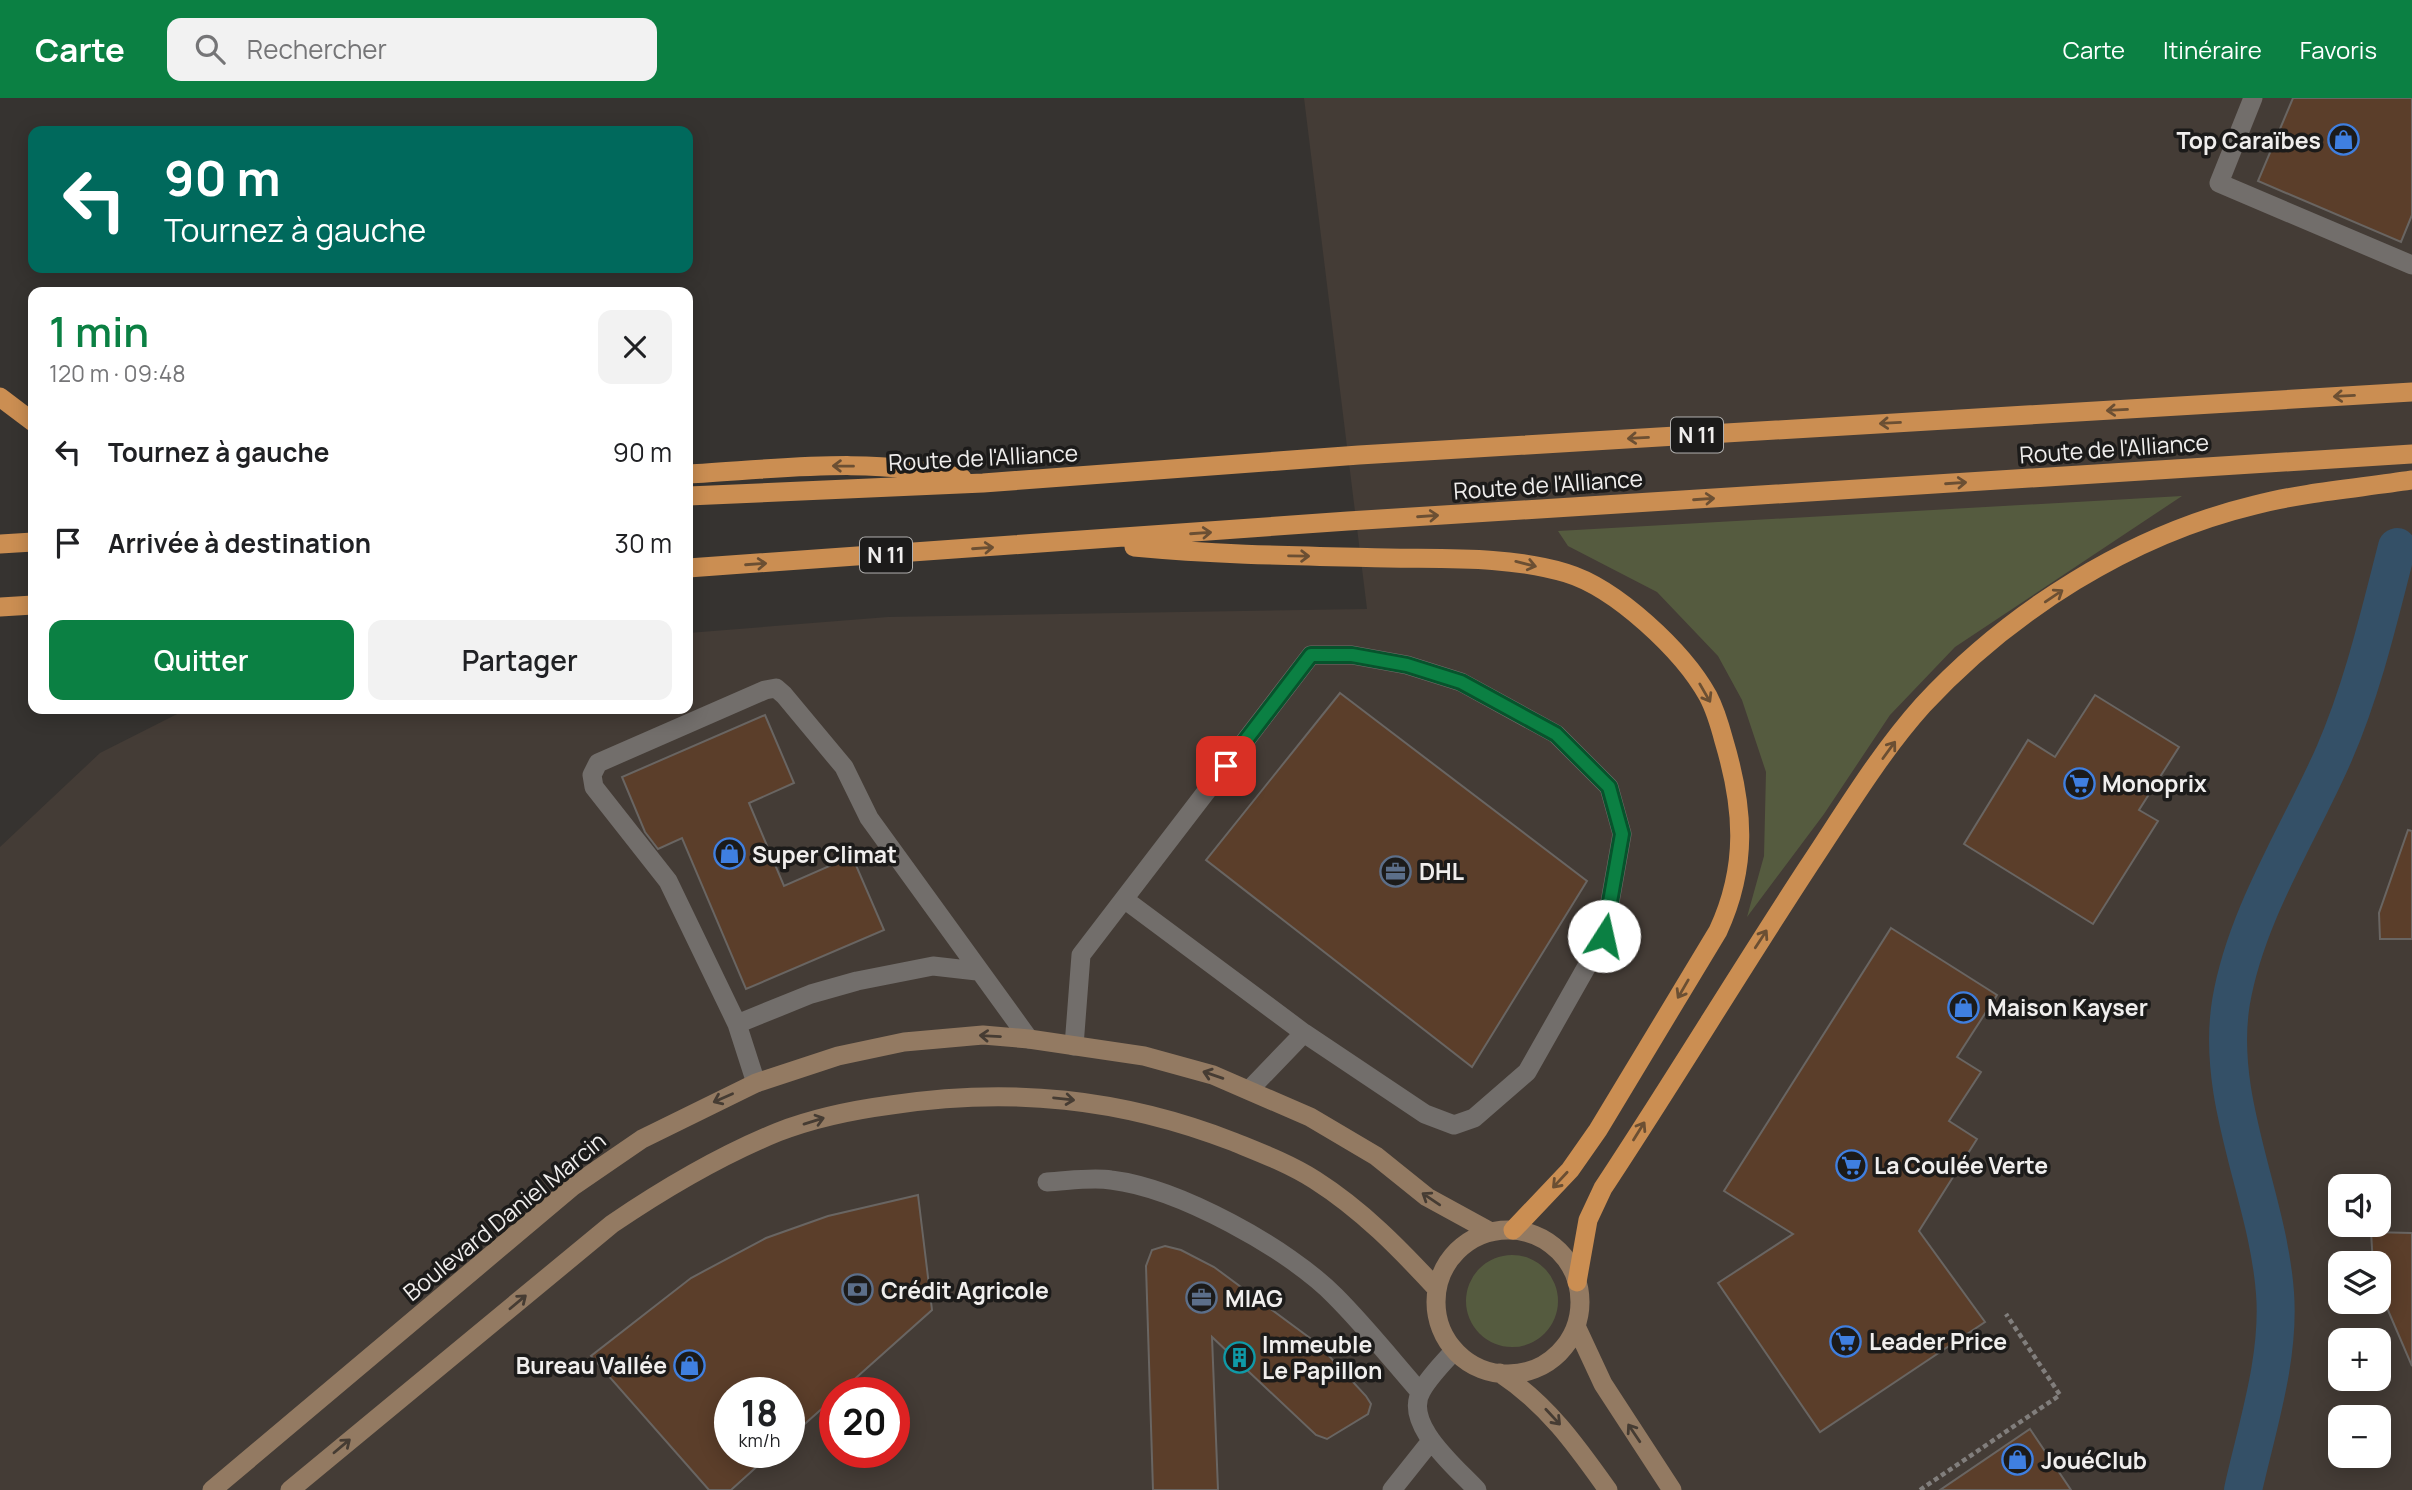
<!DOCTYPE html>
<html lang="fr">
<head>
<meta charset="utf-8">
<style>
  body { margin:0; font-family:Manrope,sans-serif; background:#f2f2f2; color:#202124; height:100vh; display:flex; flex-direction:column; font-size:26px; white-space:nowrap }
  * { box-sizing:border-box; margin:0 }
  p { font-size:23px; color:#757577 }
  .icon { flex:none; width:38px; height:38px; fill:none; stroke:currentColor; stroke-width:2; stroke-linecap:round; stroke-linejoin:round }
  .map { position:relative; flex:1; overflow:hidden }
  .side { position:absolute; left:28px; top:189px; width:665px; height:427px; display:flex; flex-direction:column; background:#fff; border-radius:14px; box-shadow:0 4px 18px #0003 }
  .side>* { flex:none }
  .banner { position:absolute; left:28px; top:28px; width:665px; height:147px; border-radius:14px; box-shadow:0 4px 18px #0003; background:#00695c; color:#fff; overflow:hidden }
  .tools { position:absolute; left:2328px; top:1076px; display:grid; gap:14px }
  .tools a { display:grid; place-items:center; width:63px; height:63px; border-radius:14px; background:#fff; box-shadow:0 4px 18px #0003; font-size:35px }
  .speed { position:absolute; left:714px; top:1279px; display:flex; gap:14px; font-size:35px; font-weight:700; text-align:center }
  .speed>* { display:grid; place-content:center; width:91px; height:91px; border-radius:50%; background:#fff; box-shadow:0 4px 18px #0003; line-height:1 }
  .speed small { font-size:18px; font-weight:400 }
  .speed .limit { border:10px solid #d22; background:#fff; color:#111 }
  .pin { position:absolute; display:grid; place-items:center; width:60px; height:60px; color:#fff; margin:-30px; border-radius:14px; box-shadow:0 4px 10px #0006 }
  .me { position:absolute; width:77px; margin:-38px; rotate:10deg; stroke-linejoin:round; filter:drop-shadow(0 0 5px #0008) }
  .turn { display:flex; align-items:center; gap:24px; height:147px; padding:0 21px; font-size:32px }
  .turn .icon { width:91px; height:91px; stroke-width:2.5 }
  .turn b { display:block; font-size:49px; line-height:60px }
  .round { display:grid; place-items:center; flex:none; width:74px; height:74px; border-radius:14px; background:#f2f2f2 }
  .summary { display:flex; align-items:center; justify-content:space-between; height:119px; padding:0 21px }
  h1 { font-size:42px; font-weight:600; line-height:52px; color:#0b8043 }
  .button { display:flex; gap:14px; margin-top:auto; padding:14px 21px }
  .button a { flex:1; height:80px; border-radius:14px; background:#0b8043; color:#fff; font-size:28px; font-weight:600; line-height:80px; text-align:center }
  .button a+a { background:#f2f2f2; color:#202124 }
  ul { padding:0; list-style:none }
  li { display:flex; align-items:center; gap:21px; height:91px; padding:0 21px }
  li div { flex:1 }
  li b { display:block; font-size:26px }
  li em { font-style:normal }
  header { display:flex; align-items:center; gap:42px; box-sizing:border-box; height:98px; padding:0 35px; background:#0b8043; color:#fff }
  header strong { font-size:33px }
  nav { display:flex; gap:38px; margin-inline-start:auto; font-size:24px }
  .search { width:490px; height:63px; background:#f2f2f2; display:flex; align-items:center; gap:18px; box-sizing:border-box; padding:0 24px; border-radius:14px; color:#757577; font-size:26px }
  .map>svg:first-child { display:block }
</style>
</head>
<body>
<header>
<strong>Carte</strong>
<div class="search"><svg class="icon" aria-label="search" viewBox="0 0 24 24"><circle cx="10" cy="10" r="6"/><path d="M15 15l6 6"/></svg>Rechercher</div>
<nav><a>Carte</a><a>Itinéraire</a><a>Favoris</a></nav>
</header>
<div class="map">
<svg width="2412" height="1392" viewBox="0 0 2412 1392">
  <rect width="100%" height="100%" fill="#363330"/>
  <path fill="#443c36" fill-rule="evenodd" d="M 1304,0 L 2412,0 L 2412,1392 L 0,1392 L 0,749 L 100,655 L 187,611 L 688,611 L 688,535 L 888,519 L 1367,511 ZM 2340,1088 L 2378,1088 L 2378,1127 L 2340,1127 ZM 2340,1166 L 2378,1166 L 2378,1204 L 2340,1204 ZM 2340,1242 L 2378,1242 L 2378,1281 L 2340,1281 ZM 730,1295 L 789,1295 L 789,1354 L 730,1354 ZM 835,1295 L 894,1295 L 894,1354 L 835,1354 ZM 2340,1320 L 2378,1320 L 2378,1358 L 2340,1358 Z"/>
  <path fill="#555b3f" d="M 2182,398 L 1955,549 L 1890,617 L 1824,716 L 1747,819 L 1764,758 L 1766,674 L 1742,602 L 1718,558 L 1657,494 L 1568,448 L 1558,433 Z
    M1466 1203a46 46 0 1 1 92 0a46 46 0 1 1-92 0Z"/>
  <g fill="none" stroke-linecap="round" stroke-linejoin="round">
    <path stroke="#345067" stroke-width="38" d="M 2243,1392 C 2257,1329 2280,1260 2275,1195 C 2268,1098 2215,1002 2231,904 C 2246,816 2299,736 2334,656 C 2363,589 2379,519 2397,449"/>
  </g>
  <path fill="#5b3e2a" stroke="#696562" stroke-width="2" d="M 2293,0 L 2412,0 L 2412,117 L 2401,144 L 2258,83 Z
    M 1340,595 L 1587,783 L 1472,969 L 1206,762 Z
    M 2095,597 L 2179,649 L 2139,712 L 2158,723 L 2093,826 L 1964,746 L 2028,642 L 2055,659 Z
    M 765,617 L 794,685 L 749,705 L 784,788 L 852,758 L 884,832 L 746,891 L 682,740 L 658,751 L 645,734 L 622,679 Z
    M 2408,732 L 2412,733 L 2412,841 L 2380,841 L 2379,815 Z
    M 1891,830 L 1997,897 L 1957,959 L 1981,974 L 1949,1023 L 1977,1041 L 1919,1133 L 1985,1224 L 1820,1334 L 1718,1185 L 1793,1136 L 1724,1093 Z
    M 918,1097 L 932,1212 L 839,1295 L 835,1295 L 835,1299 L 789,1340 L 789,1295 L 730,1295 L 730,1354 L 773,1354 L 731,1392 L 709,1392 L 591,1258 L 691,1180 L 766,1140 L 828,1118 Z
    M 2371,1134 L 2412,1135 L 2412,1268 L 2378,1189 L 2378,1166 L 2373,1166 Z
    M 1165,1148 L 1181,1152 L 1214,1169 L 1318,1246 L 1366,1298 L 1371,1306 L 1368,1316 L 1327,1341 L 1316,1337 L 1212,1239 L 1218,1392 L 1153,1392 L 1146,1168 L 1152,1152 Z
    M 2030,1331 L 2071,1392 L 1940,1392 Z"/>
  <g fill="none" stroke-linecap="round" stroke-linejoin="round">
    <path stroke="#817e7c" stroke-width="4.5" stroke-dasharray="5 3.5" stroke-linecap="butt" d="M 1920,1392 L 2060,1297 L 2006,1216"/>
    <path stroke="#726e6b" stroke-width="19" d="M 2253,0 L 2219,85 L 2412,167
      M 737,926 L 811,896 L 857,883 L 933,868 L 977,873
      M 1074,948 L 1081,857 L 1311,557 L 1352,557 L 1407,567 L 1461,584 L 1556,636 L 1609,689 L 1622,736 L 1604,838 L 1527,974 L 1474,1020 L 1454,1027 L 1425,1016 L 1304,935 L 1124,801
      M 756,985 L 737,926 L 668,783 L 594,689 L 592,677 L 598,665 L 765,592 L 776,590 L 784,597 L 844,669 L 869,720 L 1029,941
      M 1250,991 L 1304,935
      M 1047,1084 C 1068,1083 1091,1079 1111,1082 C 1178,1090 1288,1150 1335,1198 C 1365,1228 1392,1262 1420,1294
      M 1454,1253 C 1443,1265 1430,1278 1422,1292 C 1401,1325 1457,1370 1477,1392
      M 1392,1392 L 1431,1343"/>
    <path stroke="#937a62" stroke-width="19" d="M1436 1204a72 72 0 1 1 144 0a72 72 0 1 1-144 0Z
      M 1576,1228 L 1603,1286 L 1672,1392
      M 1500,1275 C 1547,1306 1576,1347 1608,1392
      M 212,1392 L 572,1089 L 642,1041 L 756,985 L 838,958 L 904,944 L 983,937 L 1029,941 L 1144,958 L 1213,977 L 1310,1019 L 1376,1058 L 1427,1099 L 1491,1134
      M 290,1392 L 612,1126 C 665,1090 719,1058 778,1034 C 814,1020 853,1012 891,1007 C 1011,989 1121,1000 1234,1044 C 1261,1055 1290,1066 1315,1082 C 1362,1112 1399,1150 1437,1191"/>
    <path stroke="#cb8e52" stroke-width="19" d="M 0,299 L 33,324
      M 688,376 C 779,371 872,358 962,380
      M 688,398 L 983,385 L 1359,357 L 2412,294
      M 0,446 L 33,444
      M 1134,449 C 1219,457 1303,458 1388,460 C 1448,461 1508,458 1566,475 C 1616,490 1683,553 1708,598 C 1715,611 1720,628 1724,643 C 1744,710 1748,768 1718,833 L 1598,1032 L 1570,1072 L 1513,1132
      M 688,470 L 1348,423 L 2412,356
      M 0,509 L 33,507
      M 1577,1184 L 1588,1122 L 1603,1090 C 1673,984 1738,876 1808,769 C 1844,715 1879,656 1923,607 C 2010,513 2130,437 2255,407 C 2305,394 2360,390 2412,382"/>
  </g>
  <defs><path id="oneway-shaft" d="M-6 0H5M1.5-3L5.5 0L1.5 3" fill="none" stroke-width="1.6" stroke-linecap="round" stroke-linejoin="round" transform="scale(1.75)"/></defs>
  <g stroke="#6b4f33">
    <use href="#oneway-shaft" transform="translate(2344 298) rotate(177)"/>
    <use href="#oneway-shaft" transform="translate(2117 312) rotate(177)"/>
    <use href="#oneway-shaft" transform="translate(1890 325) rotate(177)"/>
    <use href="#oneway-shaft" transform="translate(1638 340) rotate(177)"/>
    <use href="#oneway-shaft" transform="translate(843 368) rotate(-179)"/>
    <use href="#oneway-shaft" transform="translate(1956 385) rotate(-4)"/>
    <use href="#oneway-shaft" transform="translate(1704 401) rotate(-4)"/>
    <use href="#oneway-shaft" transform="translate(1428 418) rotate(-4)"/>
    <use href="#oneway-shaft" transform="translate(1201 435) rotate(-4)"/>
    <use href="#oneway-shaft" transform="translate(983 450) rotate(-4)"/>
    <use href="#oneway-shaft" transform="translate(1299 458) rotate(1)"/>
    <use href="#oneway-shaft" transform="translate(756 466) rotate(-4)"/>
    <use href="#oneway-shaft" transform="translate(1526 466) rotate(14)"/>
    <use href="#oneway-shaft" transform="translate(2054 498) rotate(-34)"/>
    <use href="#oneway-shaft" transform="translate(1705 595) rotate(60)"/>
    <use href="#oneway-shaft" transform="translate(1889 652) rotate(-54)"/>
    <use href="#oneway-shaft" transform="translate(1761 841) rotate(-57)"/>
    <use href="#oneway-shaft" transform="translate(1683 891) rotate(120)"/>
    <use href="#oneway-shaft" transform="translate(1639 1033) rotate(-58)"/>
    <use href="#oneway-shaft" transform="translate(1560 1082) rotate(133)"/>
  </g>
  <g stroke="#463c33">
    <use href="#oneway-shaft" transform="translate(990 938) rotate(-177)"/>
    <use href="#oneway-shaft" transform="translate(1213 977) rotate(-161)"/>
    <use href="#oneway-shaft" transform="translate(723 1000) rotate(156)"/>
    <use href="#oneway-shaft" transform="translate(1064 1001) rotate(6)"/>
    <use href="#oneway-shaft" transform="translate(814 1023) rotate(-17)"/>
    <use href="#oneway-shaft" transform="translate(1431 1101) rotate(-146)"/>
    <use href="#oneway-shaft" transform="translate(518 1204) rotate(-40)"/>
    <use href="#oneway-shaft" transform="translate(1553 1319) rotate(47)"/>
    <use href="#oneway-shaft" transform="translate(1634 1335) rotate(-124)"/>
    <use href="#oneway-shaft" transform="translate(342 1348) rotate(-40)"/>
  </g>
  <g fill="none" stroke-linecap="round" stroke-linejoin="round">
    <defs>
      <path id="route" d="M 1226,668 L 1311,557 L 1352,557 L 1407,567 L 1461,584 L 1556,636 L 1609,689 L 1622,736 L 1604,838"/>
    </defs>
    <use href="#route" stroke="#07532c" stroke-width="18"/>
    <use href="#route" stroke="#0b8043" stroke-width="12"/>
  </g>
  <defs>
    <symbol id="shop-ring" viewBox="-11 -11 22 22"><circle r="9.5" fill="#1c1b1a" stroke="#3f7fe0" stroke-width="1.5"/><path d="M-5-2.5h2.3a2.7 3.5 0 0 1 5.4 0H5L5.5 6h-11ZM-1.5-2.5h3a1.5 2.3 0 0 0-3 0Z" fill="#3f7fe0"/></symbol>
    <symbol id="supermarket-ring" viewBox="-11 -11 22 22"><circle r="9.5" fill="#1c1b1a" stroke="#3f7fe0" stroke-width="1.5"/><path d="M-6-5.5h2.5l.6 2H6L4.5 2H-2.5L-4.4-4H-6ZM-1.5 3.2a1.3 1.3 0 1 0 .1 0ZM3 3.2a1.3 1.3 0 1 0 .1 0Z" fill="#3f7fe0"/></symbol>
    <symbol id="office-ring" viewBox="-11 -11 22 22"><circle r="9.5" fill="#1c1b1a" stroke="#5c6f8a" stroke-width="1.5"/><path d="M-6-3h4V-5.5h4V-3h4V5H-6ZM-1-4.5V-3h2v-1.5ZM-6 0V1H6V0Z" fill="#5c6f8a"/></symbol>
    <symbol id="bank-ring" viewBox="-11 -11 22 22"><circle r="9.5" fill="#1c1b1a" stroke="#5c6f8a" stroke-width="1.5"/><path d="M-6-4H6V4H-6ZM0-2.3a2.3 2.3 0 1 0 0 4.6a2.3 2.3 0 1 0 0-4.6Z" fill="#5c6f8a"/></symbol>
    <symbol id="building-ring" viewBox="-11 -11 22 22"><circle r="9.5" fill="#1c1b1a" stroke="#0f9aa8" stroke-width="1.5"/><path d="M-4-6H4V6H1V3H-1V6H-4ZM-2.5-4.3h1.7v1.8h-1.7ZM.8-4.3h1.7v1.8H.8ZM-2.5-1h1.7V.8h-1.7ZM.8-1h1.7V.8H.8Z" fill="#0f9aa8"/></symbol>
  </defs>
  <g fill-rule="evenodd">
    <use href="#shop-ring" x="2326" y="24" width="35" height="35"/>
    <use href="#supermarket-ring" x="2062" y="668" width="35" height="35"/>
    <use href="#shop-ring" x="712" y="738" width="35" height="35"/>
    <use href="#office-ring" x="1378" y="756" width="35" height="35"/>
    <use href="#shop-ring" x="1946" y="892" width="35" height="35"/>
    <use href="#supermarket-ring" x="1834" y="1050" width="35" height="35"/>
    <use href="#bank-ring" x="840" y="1174" width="35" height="35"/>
    <use href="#office-ring" x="1184" y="1182" width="35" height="35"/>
    <use href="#supermarket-ring" x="1828" y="1226" width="35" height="35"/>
    <use href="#building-ring" x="1222" y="1242" width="35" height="35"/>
    <use href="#shop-ring" x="672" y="1250" width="35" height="35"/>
    <use href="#shop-ring" x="2000" y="1344" width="35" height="35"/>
  </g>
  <g text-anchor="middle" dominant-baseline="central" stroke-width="7" stroke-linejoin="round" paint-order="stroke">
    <g fill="#1c1b1a" stroke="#b0afae" stroke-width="2">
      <rect x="1671" y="319.5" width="52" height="35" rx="5"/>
      <rect x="860" y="439.5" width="52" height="35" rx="5"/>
    </g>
    <g font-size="21" font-weight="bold" fill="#f0eeed">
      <text x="1697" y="337">N 11</text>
      <text x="886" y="457">N 11</text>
    </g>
    <g font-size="23" font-weight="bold" fill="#f0eeed" stroke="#1c1b1a" text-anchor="start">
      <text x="2321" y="42" text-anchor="end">Top Caraïbes</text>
      <text x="2102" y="685">Monoprix</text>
      <text x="752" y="756">Super Climat</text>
      <text x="1419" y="773">DHL</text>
      <text x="1987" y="909">Maison Kayser</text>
      <text x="1874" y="1067">La Coulée Verte</text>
      <text x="881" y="1192">Crédit Agricole</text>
      <text x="1225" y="1200">MIAG</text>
      <text x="1869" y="1243">Leader Price</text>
      <text x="1262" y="1246">Immeuble<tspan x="1262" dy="26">Le Papillon</tspan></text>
      <text x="667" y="1267" text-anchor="end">Bureau Vallée</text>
      <text x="2041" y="1362">JouéClub</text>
    </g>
    <g font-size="23" fill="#f0eeed" stroke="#1c1b1a">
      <text transform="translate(2114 350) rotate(-4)">Route de l'Alliance</text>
      <text transform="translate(983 359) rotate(-3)">Route de l'Alliance</text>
      <text transform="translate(1548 386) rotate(-4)">Route de l'Alliance</text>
      <text transform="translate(504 1118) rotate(-39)">Boulevard Daniel Marcin</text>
    </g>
  </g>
</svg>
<div class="tools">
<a><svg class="icon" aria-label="sound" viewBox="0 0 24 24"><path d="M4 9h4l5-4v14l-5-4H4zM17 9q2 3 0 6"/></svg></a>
<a><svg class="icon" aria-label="layers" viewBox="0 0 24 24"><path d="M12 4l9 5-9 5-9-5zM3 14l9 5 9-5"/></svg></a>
<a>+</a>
<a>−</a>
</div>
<div class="speed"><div>18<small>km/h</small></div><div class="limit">20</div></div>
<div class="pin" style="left:1226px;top:668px;background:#d93025"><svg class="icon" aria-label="arrive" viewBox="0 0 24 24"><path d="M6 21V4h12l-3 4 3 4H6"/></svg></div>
<svg class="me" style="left:1604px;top:838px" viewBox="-20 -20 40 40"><circle r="19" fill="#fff"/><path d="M0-13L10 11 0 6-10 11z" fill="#0b8043"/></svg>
<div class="banner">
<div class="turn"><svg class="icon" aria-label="left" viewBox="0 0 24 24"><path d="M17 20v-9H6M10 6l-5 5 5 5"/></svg><div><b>90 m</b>Tournez à gauche</div></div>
</div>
<section class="side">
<div class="summary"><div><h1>1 min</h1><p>120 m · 09:48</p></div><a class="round"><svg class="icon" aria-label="close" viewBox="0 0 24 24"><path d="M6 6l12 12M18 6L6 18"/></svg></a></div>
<ul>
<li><svg class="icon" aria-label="left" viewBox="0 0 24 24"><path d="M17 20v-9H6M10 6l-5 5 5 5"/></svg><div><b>Tournez à gauche</b></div><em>90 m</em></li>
<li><svg class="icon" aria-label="arrive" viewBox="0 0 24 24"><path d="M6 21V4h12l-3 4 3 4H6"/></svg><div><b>Arrivée à destination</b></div><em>30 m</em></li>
</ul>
<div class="button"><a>Quitter</a><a>Partager</a></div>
</section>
</div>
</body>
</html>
